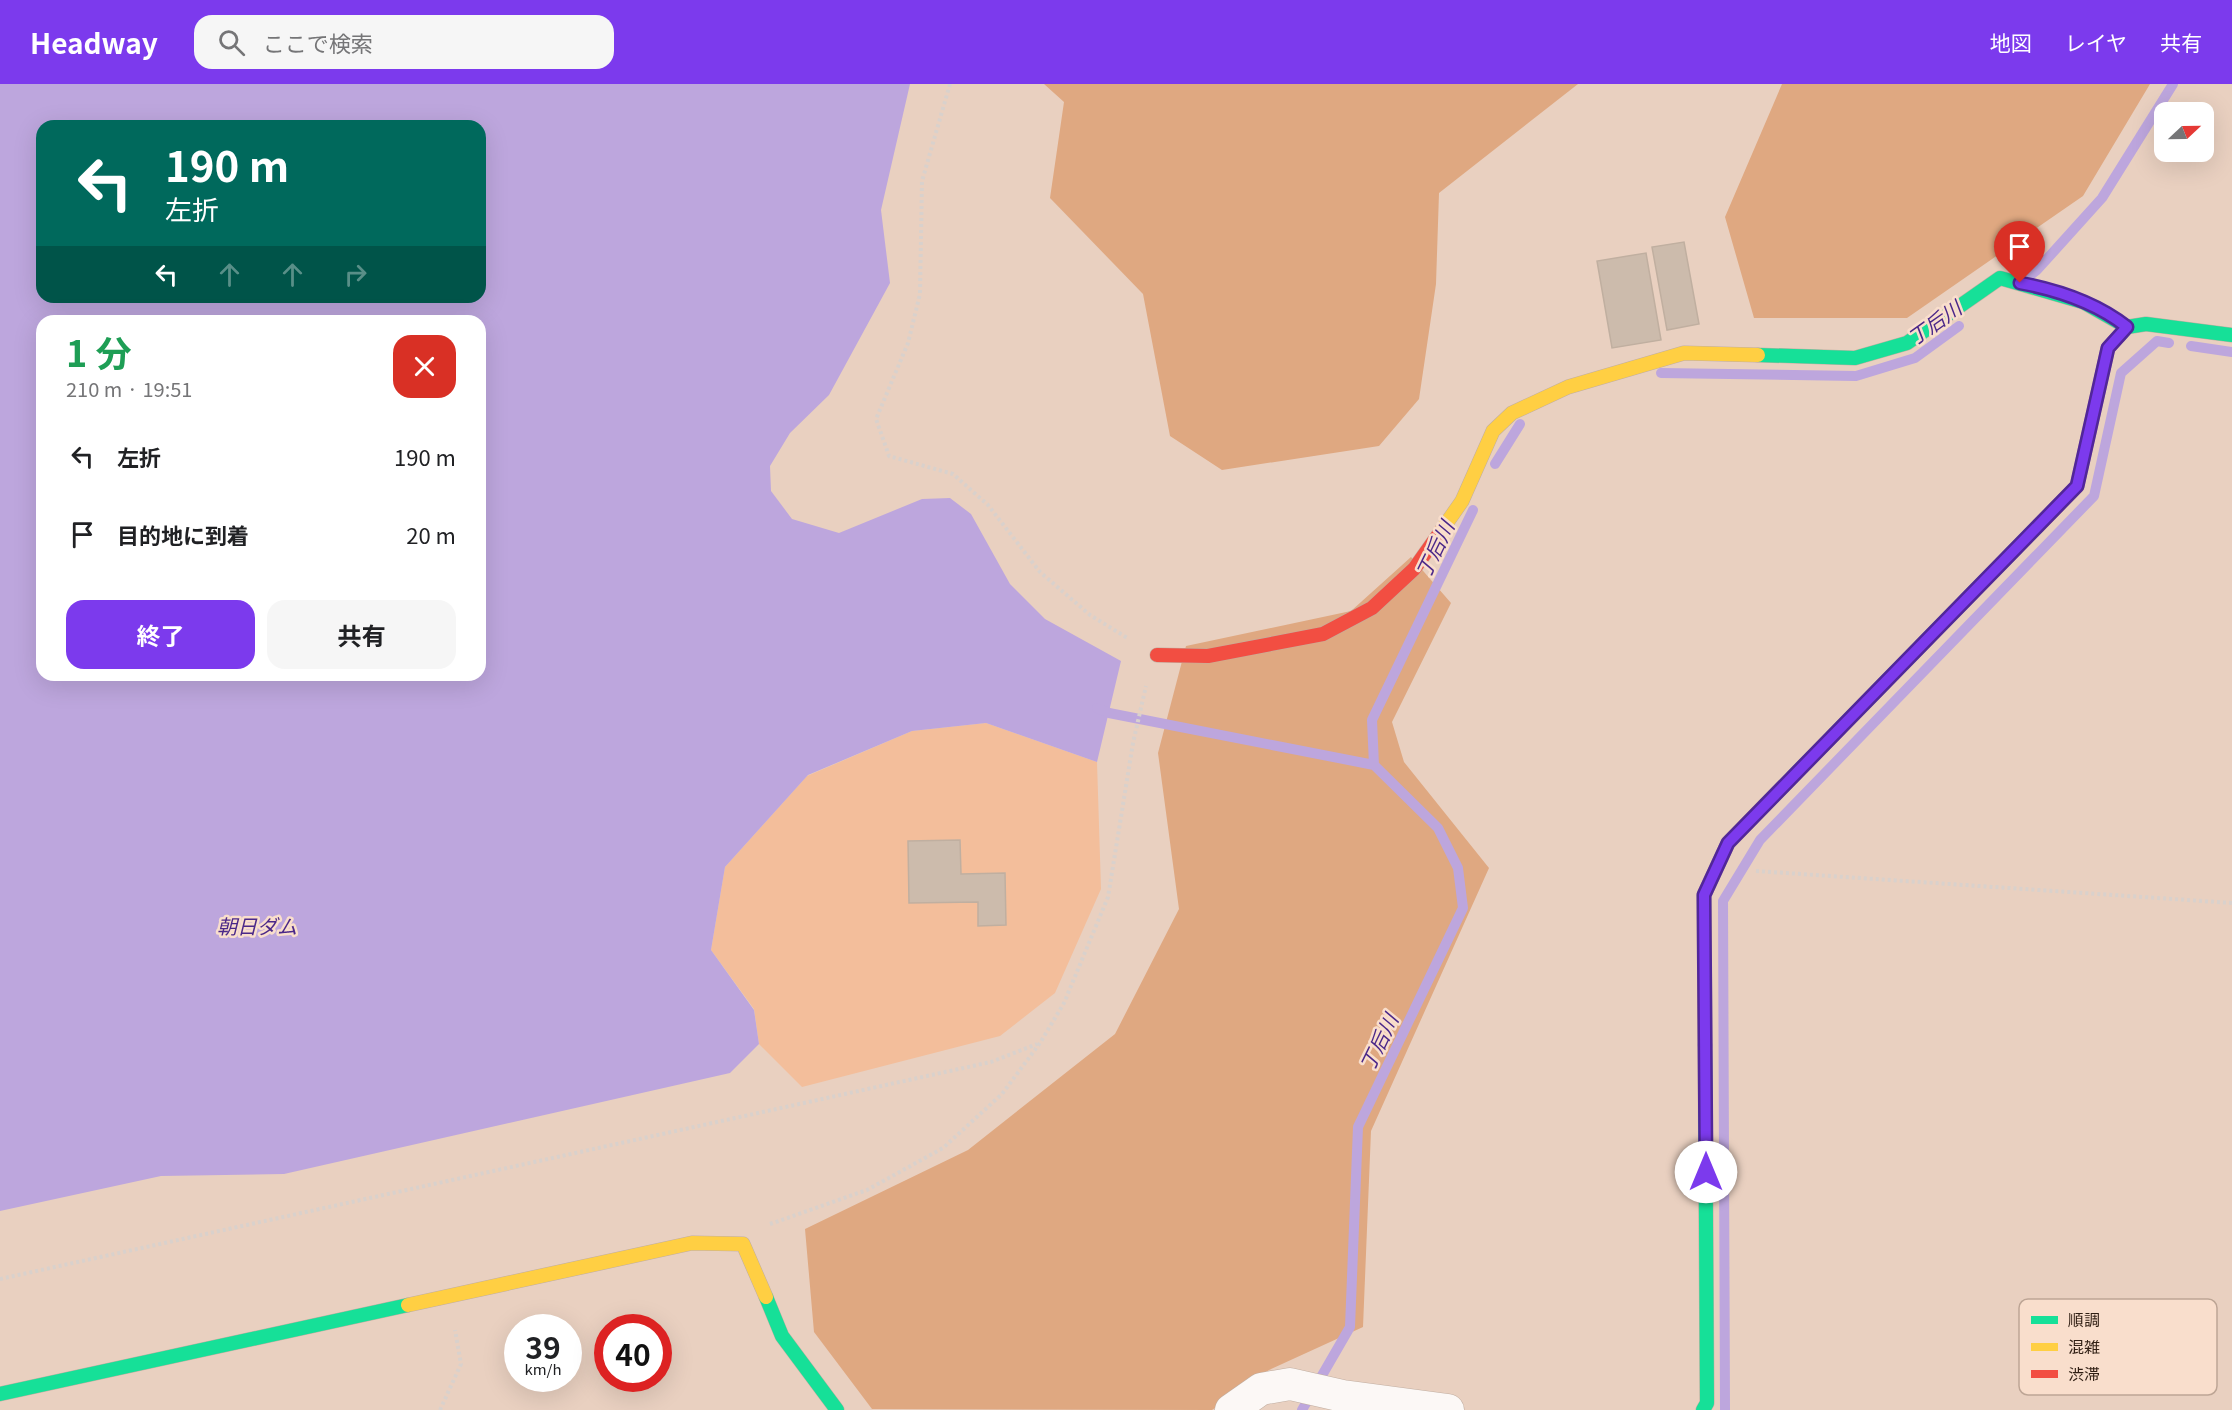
<!DOCTYPE html>
<html lang="ja">
<head>
<meta charset="utf-8">
<style>
  body { margin:0; font-family:Georgia,"Noto Sans JP",serif; background:#f6f6f6; color:#202124; height:100vh; display:flex; flex-direction:column; font-size:22px; white-space:nowrap }
  * { box-sizing:border-box; margin:0 }
  p { font-size:20px; color:#757577 }
  .icon { flex:none; width:33px; height:33px; fill:none; stroke:currentColor; stroke-width:2; stroke-linecap:round; stroke-linejoin:round }
  .map { position:relative; flex:1; overflow:hidden }
  .details { position:absolute; left:36px; top:231px; width:450px; height:366px; display:flex; flex-direction:column; background:#fff; border-radius:18px; box-shadow:0 6px 24px #0002 }
  .details>* { flex:none }
  .hud { position:absolute; left:36px; top:36px; width:450px; height:183px; border-radius:18px; box-shadow:0 6px 24px #0002; background:#00695c; color:#fff; overflow:hidden }
  .needle { width:39px; rotate:68deg }
  .buttons { position:absolute; left:2154px; top:18px; display:grid; gap:12px }
  .buttons a { display:grid; place-items:center; width:60px; height:60px; border-radius:12px; background:#fff; box-shadow:0 6px 24px #0002; font-size:30px }
  .speed { position:absolute; left:504px; top:1230px; display:flex; gap:12px; font-size:30px; font-weight:700; text-align:center }
  .speed>* { display:grid; place-content:center; width:78px; height:78px; border-radius:50%; background:#fff; box-shadow:0 6px 24px #0002; line-height:1 }
  .speed small { font-size:15px; font-weight:400 }
  .speed .limit { border:9px solid #d22; background:#fff; color:#111 }
  .pin { position:absolute; display:grid; place-items:center; width:51px; height:51px; color:#fff; margin:-62px -26px; border-radius:50% 50% 50% 0; rotate:-45deg; box-shadow:0 0 6px #0007 }
  .pin .icon { rotate:45deg }
  .me { position:absolute; width:66px; margin:-33px; rotate:0deg; stroke-linejoin:round; filter:drop-shadow(0 0 4px #0008) }
  .turn { display:flex; align-items:center; gap:21px; height:126px; padding:0 30px; font-size:27px }
  .turn .icon { width:78px; height:78px; stroke-width:2.5 }
  .turn b { display:block; font-size:42px; line-height:51px }
  .lanes { display:flex; align-items:center; height:57px; padding:0 30px; background:#0003; justify-content:center; gap:30px; direction:ltr }
  .lanes .off { opacity:.35 }
  .round { display:grid; place-items:center; flex:none; width:63px; height:63px; border-radius:18px; background:#f6f6f6 }
  .headline { display:flex; align-items:center; justify-content:space-between; height:102px; padding:0 30px }
  h1 { font-size:36px; font-weight:700; line-height:45px; color:#1e9e55 }
  .primary-button { display:flex; gap:12px; margin-top:auto; padding:12px 30px }
  .primary-button a { flex:1; height:69px; border-radius:18px; background:#7c3aed; color:#fff; font-size:24px; font-weight:700; line-height:69px; text-align:center }
  .primary-button a+a { background:#f6f6f6; color:#202124 }
  ul { padding:0; list-style:none }
  li { display:flex; align-items:center; gap:18px; height:78px; padding:0 30px }
  li div { flex:1 }
  li b { display:block; font-size:22px }
  li em { font-style:normal }
  header { display:flex; align-items:center; gap:36px; box-sizing:border-box; height:84px; padding:0 30px; background:#7c3aed; color:#fff }
  header strong { font-size:28px }
  nav { display:flex; gap:33px; margin-inline-start:auto; font-size:21px }
  .search { width:420px; height:54px; background:#f6f6f6; display:flex; align-items:center; gap:15px; box-sizing:border-box; padding:0 21px; border-radius:18px; color:#757577; font-size:22px }
  .map>svg:first-child { display:block }
</style>
</head>
<body>
<header>
<strong>Headway</strong>
<div class="search"><svg class="icon" aria-label="search" viewBox="0 0 24 24"><circle cx="10" cy="10" r="6"/><path d="M15 15l6 6"/></svg>ここで検索</div>
<nav><a>地図</a><a>レイヤ</a><a>共有</a></nav>
</header>
<div class="map">
<svg width="2232" height="1326" viewBox="0 0 2232 1326">
  <rect width="100%" height="100%" fill="#e9d0c0"/>
  <path fill="#f3be9b" d="M 986,639 L 1097,678 L 1101,805 L 1055,909 L 1000,952 L 802,1003 L 759,960 L 754,925 L 711,866 L 725,783 L 807,692 L 912,647 Z"/>
  <path fill="#dfa881" d="M 1044,0 L 1578,0 L 1439,109 L 1436,200 L 1419,315 L 1379,362 L 1222,386 L 1170,352 L 1143,210 L 1050,114 L 1064,18 Z
    M 1782,0 L 2150,0 L 2083,112 L 1907,234 L 1754,234 L 1725,133 Z
    M 1411,473 L 1451,519 L 1392,638 L 1404,678 L 1489,784 L 1371,1047 L 1363,1243 L 1269,1286 L 1212,1326 L 872,1325 L 814,1248 L 805,1145 L 968,1066 L 1115,950 L 1179,825 L 1158,669 L 1186,562 L 1351,527 Z"/>
  <path fill="#bda6dd" fill-rule="evenodd" d="M 0,0 L 910,0 L 881,126 L 890,199 L 829,311 L 790,349 L 770,382 L 771,407 L 792,435 L 839,449 L 922,415 L 950,414 L 971,430 L 1010,500 L 1045,535 L 1121,577 L 1097,678 L 986,639 L 912,647 L 808,691 L 725,783 L 711,866 L 754,926 L 759,960 L 730,989 L 284,1090 L 161,1092 L 0,1127 ZM 42,42 L 480,42 L 480,213 L 42,213 ZM 42,237 L 480,237 L 480,591 L 42,591 Z"/>
  <g fill="none" stroke-linecap="round" stroke-linejoin="round">
    <path stroke="#bda6dd" stroke-width="10" d="M 2028,193 L 2037,186 L 2102,114 L 2173,0
      M 2191,262 L 2232,268
      M 1661,289 L 1856,292 L 1915,274 L 1959,242
      M 1495,380 L 1520,340
      M 1097,624 L 1109,629 L 1374,681
      M 1302,1326 L 1350,1243 L 1358,1043 L 1463,824 L 1458,784 L 1438,744 L 1374,681 L 1372,636 L 1473,426
      M 1725,1326 L 1723,817 L 1760,756 L 2094,412 L 2121,289 L 2157,257 L 2169,259"/>
  </g>
  <path fill="#ccbbac" stroke="#c0afa0" stroke-width="1.5" d="M 1684,158 L 1699,240 L 1667,246 L 1652,163 Z
    M 1646,169 L 1661,256 L 1612,264 L 1597,177 Z
    M 960,756 L 961,790 L 1005,789 L 1006,841 L 978,842 L 978,818 L 909,819 L 908,757 Z"/>
  <g fill="none" stroke-linecap="round" stroke-linejoin="round">
    <defs>
      <path id="street" d="M 1231,1326 L 1261,1305 L 1290,1300 L 1343,1312 L 1448,1326"/>
      <path id="fast" d="M 2119,252 L 2127,243 L 2146,240 L 2232,251
        M 1758,271 L 1855,274 L 1907,259 L 2000,194 L 2083,218 L 2127,243
        M 1764,722 L 2038,442
        M 766,1213 L 782,1252 L 837,1326
        M 0,1310 L 408,1221
        M 1703,1326 L 1707,1319 L 1705,961"/>
      <path id="slow" d="M 1441,447 L 1462,417 L 1493,347 L 1512,329 L 1568,303 L 1684,269 L 1758,271
        M 1705,961 L 1704,811 L 1728,759 L 1764,722
        M 408,1221 L 692,1159 L 743,1160 L 766,1213"/>
      <path id="jam" d="M 2038,442 L 2077,402 L 2108,264 L 2119,252
        M 1157,571 L 1208,572 L 1323,550 L 1372,524 L 1414,485 L 1441,447"/>
    </defs>
    <use href="#street" stroke="#c1aea1" stroke-width="33"/>
    <use href="#fast" stroke="#c1aea1" stroke-width="15"/>
    <use href="#slow" stroke="#c1aea1" stroke-width="15"/>
    <use href="#jam" stroke="#c1aea1" stroke-width="15"/>
    <path stroke="#d9d1cc" stroke-width="4" stroke-dasharray="3 3" stroke-linecap="butt" d="M 950,0 L 922,97 L 920,210 L 908,259 L 876,335 L 889,372 L 953,390 L 988,421 L 1040,488 L 1090,531 L 1129,555
      M 1756,787 L 2232,819
      M 770,1140 L 867,1106 L 943,1064 L 1002,1010 L 1040,959 L 1064,919 L 1108,813 L 1133,659 L 1146,602
      M 0,1195 L 991,978 L 1037,960
      M 440,1326 L 461,1280 L 455,1246"/>
    <use href="#street" stroke="#fcf8f6" stroke-width="32"/>
    <use href="#fast" stroke="#16e098" stroke-width="14"/>
    <use href="#slow" stroke="#ffcf43" stroke-width="14"/>
    <use href="#jam" stroke="#f24e42" stroke-width="14"/>
  </g>
  <g fill="none" stroke-linecap="round" stroke-linejoin="round">
    <defs>
      <path id="route" d="M 1706,1088 L 1704,811 L 1728,759 L 2077,402 L 2108,264 L 2127,243 C 2098,220 2057,206 2020,199"/>
    </defs>
    <use href="#route" stroke="#51269a" stroke-width="15"/>
    <use href="#route" stroke="#7c3aed" stroke-width="10"/>
  </g>
  <g text-anchor="middle" dominant-baseline="central" stroke-width="5" stroke-linejoin="round" paint-order="stroke">
    <g font-size="20" font-style="italic" fill="#4b2889" stroke="#f9decc">
      <text transform="translate(1934 238) rotate(-35)">丁后川</text>
      <text transform="translate(1434 465) rotate(-64)">丁后川</text>
      <text x="257" y="841">朝日ダム</text>
      <text transform="translate(1378 958) rotate(-64)">丁后川</text>
    </g>
  </g>
  <rect x="2019" y="1215" width="198" height="96" rx="9" fill="#f9decc" stroke="#bda595" stroke-width="1.5"/>
  <rect x="2031" y="1232" width="27" height="8" fill="#16e098"/>
  <rect x="2031" y="1259" width="27" height="8" fill="#ffcf43"/>
  <rect x="2031" y="1286" width="27" height="8" fill="#f24e42"/>
  <g font-size="16" fill="#301f14">
    <text x="2068" y="1242">順調</text>
    <text x="2068" y="1269">混雑</text>
    <text x="2068" y="1296">渋滞</text>
  </g>
</svg>
<div class="buttons">
<a><svg class="needle" viewBox="-14 -14 28 28"><path d="M0-13l5 13h-10z" fill="#e53935"/><path d="M0 13l5-13h-10z" fill="#757577"/></svg></a>
</div>
<div class="speed"><div>39<small>km/h</small></div><div class="limit">40</div></div>
<div class="pin" style="left:2020px;top:199px;background:#d93025"><svg class="icon" aria-label="arrive" viewBox="0 0 24 24"><path d="M6 21V4h12l-3 4 3 4H6"/></svg></div>
<svg class="me" style="left:1706px;top:1088px" viewBox="-20 -20 40 40"><circle r="19" fill="#fff"/><path d="M0-13L10 11 0 6-10 11z" fill="#7c3aed"/></svg>
<div class="hud">
<div class="turn"><svg class="icon" aria-label="left" viewBox="0 0 24 24"><path d="M17 20v-9H6M10 6l-5 5 5 5"/></svg><div><b>190 m</b>左折</div></div>
<div class="lanes"><svg class="icon" aria-label="left" viewBox="0 0 24 24"><path d="M17 20v-9H6M10 6l-5 5 5 5"/></svg><svg class="icon off" aria-label="ahead" viewBox="0 0 24 24"><path d="M12 20V5M6 11l6-6 6 6"/></svg><svg class="icon off" aria-label="ahead" viewBox="0 0 24 24"><path d="M12 20V5M6 11l6-6 6 6"/></svg><svg class="icon off" aria-label="right" viewBox="0 0 24 24"><path d="M7 20v-9h11M14 6l5 5-5 5"/></svg></div>
</div>
<section class="details">
<div class="headline"><div><h1>1 分</h1><p>210 m · 19:51</p></div><a class="round" style="background:#d93025;color:#fff"><svg class="icon" aria-label="close" viewBox="0 0 24 24"><path d="M6 6l12 12M18 6L6 18"/></svg></a></div>
<ul>
<li><svg class="icon" aria-label="left" viewBox="0 0 24 24"><path d="M17 20v-9H6M10 6l-5 5 5 5"/></svg><div><b>左折</b></div><em>190 m</em></li>
<li><svg class="icon" aria-label="arrive" viewBox="0 0 24 24"><path d="M6 21V4h12l-3 4 3 4H6"/></svg><div><b>目的地に到着</b></div><em>20 m</em></li>
</ul>
<div class="primary-button"><a>終了</a><a>共有</a></div>
</section>
</div>
</body>
</html>
